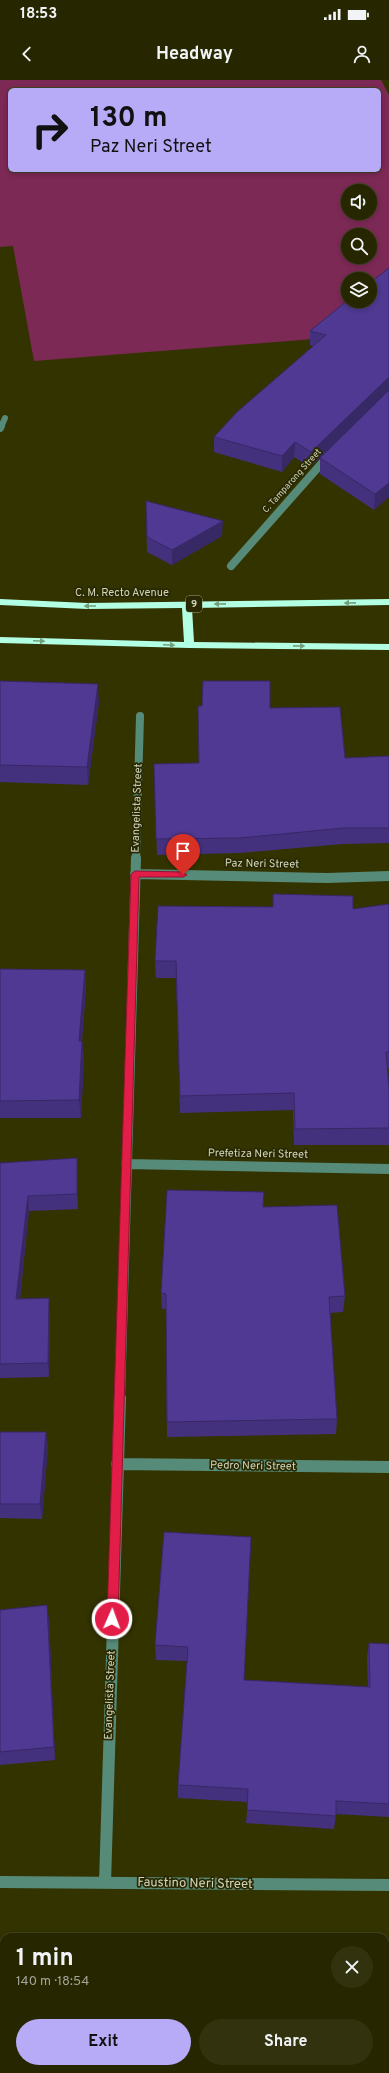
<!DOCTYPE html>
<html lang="en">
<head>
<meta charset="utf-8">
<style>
  body { margin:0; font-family:Overpass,sans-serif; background:#32320f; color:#f1f3f6; height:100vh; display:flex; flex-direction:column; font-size:15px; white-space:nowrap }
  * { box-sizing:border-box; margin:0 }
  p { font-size:13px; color:#a4a599 }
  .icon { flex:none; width:22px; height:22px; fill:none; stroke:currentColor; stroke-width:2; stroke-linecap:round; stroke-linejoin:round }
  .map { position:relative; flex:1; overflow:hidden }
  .drawer { position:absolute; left:0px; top:1853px; width:389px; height:140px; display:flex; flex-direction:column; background:#262600; border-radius:12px 12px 0 0; box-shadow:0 2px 6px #0003,0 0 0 1px #424322 }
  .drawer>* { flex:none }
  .top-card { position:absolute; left:8px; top:8px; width:373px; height:84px; border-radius:6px; box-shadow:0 2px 6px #0003,0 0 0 1px #424322; background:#b7abf8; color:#111; overflow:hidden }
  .buttons { position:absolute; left:341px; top:104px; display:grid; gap:8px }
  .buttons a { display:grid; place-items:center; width:36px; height:36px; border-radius:50%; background:#262600; box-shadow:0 2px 6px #0003,0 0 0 1px #424322; font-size:20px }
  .pin { position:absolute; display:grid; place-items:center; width:34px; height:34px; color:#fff; margin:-41px -17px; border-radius:50% 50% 50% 0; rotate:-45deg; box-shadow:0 0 4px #0007 }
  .pin .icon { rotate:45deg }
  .me { position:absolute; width:44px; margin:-22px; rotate:2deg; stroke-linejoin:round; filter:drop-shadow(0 0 3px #0008) }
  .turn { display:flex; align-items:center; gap:14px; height:84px; padding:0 16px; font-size:18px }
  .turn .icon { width:52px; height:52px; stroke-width:2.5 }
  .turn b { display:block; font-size:28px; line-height:34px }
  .round { display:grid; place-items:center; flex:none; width:42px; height:42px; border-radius:21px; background:#32320f }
  .head { display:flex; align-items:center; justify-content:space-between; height:68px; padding:0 16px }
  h1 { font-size:24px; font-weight:700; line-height:30px }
  .cta { display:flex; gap:8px; margin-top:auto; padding:8px 16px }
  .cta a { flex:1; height:46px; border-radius:24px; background:#b7abf8; color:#111; font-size:16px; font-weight:700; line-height:46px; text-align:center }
  .cta a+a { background:#32320f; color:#f1f3f6 }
  .status { display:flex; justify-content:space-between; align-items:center; height:28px; padding:0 20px; background:#262600; direction:ltr }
  .status svg { height:11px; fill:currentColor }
  header { display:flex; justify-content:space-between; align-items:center; height:52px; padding:0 16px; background:#262600; font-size:18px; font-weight:700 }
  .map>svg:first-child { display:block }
</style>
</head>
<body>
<div class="status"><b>18:53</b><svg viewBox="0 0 49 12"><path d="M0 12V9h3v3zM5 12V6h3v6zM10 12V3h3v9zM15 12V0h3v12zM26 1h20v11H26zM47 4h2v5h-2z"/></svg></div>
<header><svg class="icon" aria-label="back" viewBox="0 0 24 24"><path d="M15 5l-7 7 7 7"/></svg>Headway<svg class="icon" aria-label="person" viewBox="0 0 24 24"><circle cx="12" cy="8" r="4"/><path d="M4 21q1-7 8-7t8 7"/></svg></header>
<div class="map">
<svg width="389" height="1993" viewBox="0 0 389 1993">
  <rect width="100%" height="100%" fill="#330"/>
  <path fill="#7c2955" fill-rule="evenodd" d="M 0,0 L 381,0 L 389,15 L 389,193 L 370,210 L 370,199 L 348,199 L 348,221 L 314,259 L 34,281 L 13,166 L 0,167 ZM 10,10 L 379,10 L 379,90 L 10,90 ZM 348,111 L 370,111 L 370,133 L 348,133 ZM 348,155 L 370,155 L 370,177 L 348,177 Z"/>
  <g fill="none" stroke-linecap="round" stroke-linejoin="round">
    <path stroke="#578b79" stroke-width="6" d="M 1,347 L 5,338"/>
    <path stroke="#578b79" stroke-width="8" d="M 0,348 L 1,346
      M 231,486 L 329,375
      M 136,779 L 140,636"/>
    <path stroke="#578b79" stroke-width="10" d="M 135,794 L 327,798 L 389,796
      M 126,1084 L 389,1089
      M 120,1319 L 136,778"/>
    <path stroke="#578b79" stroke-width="12" d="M 117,1384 L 389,1387
      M 0,1802 L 389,1805
      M 105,1803 L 120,1318"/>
    <path fill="#b2ffe4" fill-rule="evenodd" d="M 0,519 L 87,523 L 389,519 L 389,525 L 192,528 L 194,562 L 389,564 L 389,570 L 189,568 L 0,563 L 0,557 L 184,562 L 182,528 L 87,529 L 0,525 Z"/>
  </g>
  <path fill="#44317e" d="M 389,188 L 389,417 L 374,430 L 320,394 L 320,378 L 365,334 L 310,387 L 294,377 L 282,392 L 214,372 L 214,357 L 313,266 L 310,265 L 310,251 Z
    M 146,421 L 222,456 L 172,485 L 147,472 Z
    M 0,601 L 99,622 L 88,705 L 0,702 Z
    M 198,626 L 270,628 L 345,678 L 389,676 L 389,763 L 343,764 L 240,773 L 157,775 L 154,684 L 199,683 Z
    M 389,824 L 389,988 L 388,988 L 389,1009 L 389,1065 L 294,1065 L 293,1030 L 180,1033 L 176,898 L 156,898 L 155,881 L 353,829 Z
    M 0,889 L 85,890 L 86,908 L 82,961 L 84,979 L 81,1038 L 0,1038 Z
    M 0,1083 L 78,1093 L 78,1129 L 29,1131 L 20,1219 L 50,1233 L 49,1297 L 0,1298 Z
    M 263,1127 L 345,1216 L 343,1232 L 330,1233 L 337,1339 L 336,1354 L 167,1357 L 166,1229 L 162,1229 L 161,1213 Z
    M 0,1352 L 48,1367 L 42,1439 L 0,1438 Z
    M 164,1452 L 244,1600 L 368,1607 L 367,1577 L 369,1563 L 389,1564 L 389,1737 L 336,1734 L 334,1749 L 246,1743 L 248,1722 L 178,1718 L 178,1705 L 187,1581 L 156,1580 L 155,1565 Z
    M 0,1530 L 49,1539 L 55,1680 L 0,1685 Z"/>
  <path fill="#372866" d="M 389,298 L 389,313 L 386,314 L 310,387 L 311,372 L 387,299 Z
    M 295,362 L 294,377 L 282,392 L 282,376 Z
    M 389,403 L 389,417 L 374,430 L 375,414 Z
    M 223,441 L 222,456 L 172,485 L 172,470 Z
    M 98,604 L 99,622 L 88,705 L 87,687 Z
    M 85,890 L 86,908 L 80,979 L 79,961 Z
    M 82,961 L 84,979 L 81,1038 L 79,1020 Z
    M 77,1078 L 78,1093 L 78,1129 L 77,1114 Z
    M 28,1116 L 29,1131 L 18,1234 L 16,1219 Z
    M 49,1218 L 50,1233 L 49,1297 L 48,1283 Z
    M 46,1352 L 48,1367 L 42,1439 L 40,1424 Z
    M 47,1525 L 49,1539 L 55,1680 L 54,1667 Z"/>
  <path fill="#4f3992" stroke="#372866" d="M 389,188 L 389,298 L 387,299 L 311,372 L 295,362 L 282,376 L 214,357 L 237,332 L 326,255 L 310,251 L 348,220 L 348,221 L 370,221 L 370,203 Z
    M 389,310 L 389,403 L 375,414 L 320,378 Z
    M 146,421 L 223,441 L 172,470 L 147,457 Z
    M 0,601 L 98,604 L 87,687 L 0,685 Z
    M 203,601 L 270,601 L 270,628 L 340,627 L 345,678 L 389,676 L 389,748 L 344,748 L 240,758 L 156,759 L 154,684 L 199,683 L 198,626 L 202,626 Z
    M 273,814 L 353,816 L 353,829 L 389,824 L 389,972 L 386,972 L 389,1009 L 389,1048 L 295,1049 L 294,1013 L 180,1016 L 176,881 L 155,881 L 158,826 L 273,827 Z
    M 0,889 L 85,890 L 79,961 L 82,961 L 79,1020 L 0,1021 Z
    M 77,1078 L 77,1114 L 28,1116 L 16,1219 L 49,1218 L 48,1283 L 0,1284 L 0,1083 Z
    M 167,1110 L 264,1112 L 263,1127 L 337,1125 L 345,1216 L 329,1217 L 337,1339 L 167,1342 L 166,1214 L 161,1213 Z
    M 0,1352 L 46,1352 L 40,1424 L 0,1424 Z
    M 164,1452 L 251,1457 L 244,1600 L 370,1607 L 369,1563 L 389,1564 L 389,1724 L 336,1721 L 336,1736 L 247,1730 L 248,1709 L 178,1705 L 188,1567 L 155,1565 Z
    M 47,1525 L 54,1667 L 0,1672 L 0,1530 Z
    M 284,1989 L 383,1989 L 383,1993 L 284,1993 Z"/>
  <defs><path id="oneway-solid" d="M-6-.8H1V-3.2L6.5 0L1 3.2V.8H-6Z"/></defs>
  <g fill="#749f7f">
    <use href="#oneway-solid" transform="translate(350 523) rotate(179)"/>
    <use href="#oneway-solid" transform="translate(220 524) rotate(179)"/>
    <use href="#oneway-solid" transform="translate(90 526) rotate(-180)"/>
    <use href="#oneway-solid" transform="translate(39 561) rotate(2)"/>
    <use href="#oneway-solid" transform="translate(169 565) rotate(2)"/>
    <use href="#oneway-solid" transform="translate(299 566) rotate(1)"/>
  </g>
  <path fill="#e11d48" stroke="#92132f" d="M 135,791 L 183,792 L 187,795 L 183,797 L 139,797 L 118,1539 L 116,1543 L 112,1544 L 108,1543 L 107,1539 L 131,794 Z"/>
  <g text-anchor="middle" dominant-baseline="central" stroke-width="3.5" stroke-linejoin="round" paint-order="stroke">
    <g font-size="9" fill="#d3d5bb" stroke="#282903">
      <text transform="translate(292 401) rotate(-48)">C. Tamparong Street</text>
    </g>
    <rect fill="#282903" stroke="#a0a184" stroke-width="1" x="186" y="516" width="16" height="16" rx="3"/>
    <g font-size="10" font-weight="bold" fill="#d3d5bb">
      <text x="194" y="524">9</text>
    </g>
    <g font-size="11" fill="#d3d5bb" stroke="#282903">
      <text x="122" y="513">C. M. Recto Avenue</text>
      <text transform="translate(137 728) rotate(-88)">Evangelista Street</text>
      <text transform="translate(262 784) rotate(1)">Paz Neri Street</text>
      <text transform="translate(258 1074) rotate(1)">Prefetiza Neri Street</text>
      <text transform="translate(253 1386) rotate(1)">Pedro Neri Street</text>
      <text transform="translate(110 1615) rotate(-88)">Evangelista Street</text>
    </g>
    <g font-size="13" fill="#d3d5bb" stroke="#282903">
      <text transform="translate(195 1804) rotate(1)">Faustino Neri Street</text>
    </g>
  </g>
</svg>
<div class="buttons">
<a><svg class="icon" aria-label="sound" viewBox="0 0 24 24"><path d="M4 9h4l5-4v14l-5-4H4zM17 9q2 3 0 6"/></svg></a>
<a><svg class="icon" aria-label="search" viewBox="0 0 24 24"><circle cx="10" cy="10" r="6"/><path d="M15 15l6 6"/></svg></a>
<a><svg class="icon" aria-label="layers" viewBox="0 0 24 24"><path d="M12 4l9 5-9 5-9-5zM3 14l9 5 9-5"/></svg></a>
</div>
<div class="pin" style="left:183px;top:795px;background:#d93025"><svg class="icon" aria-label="arrive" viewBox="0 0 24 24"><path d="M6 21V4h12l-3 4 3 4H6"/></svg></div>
<svg class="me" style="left:112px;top:1539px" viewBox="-20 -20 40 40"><circle r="17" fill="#e11d48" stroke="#fff" stroke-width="3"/><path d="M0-11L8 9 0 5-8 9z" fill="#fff"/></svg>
<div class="top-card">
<div class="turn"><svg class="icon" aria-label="right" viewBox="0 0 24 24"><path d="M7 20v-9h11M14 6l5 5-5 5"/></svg><div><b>130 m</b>Paz Neri Street</div></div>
</div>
<section class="drawer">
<div class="head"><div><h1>1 min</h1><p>140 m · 18:54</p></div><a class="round"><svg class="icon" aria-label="close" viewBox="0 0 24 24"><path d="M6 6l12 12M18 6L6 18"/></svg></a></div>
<div class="cta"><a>Exit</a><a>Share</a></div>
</section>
</div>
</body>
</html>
